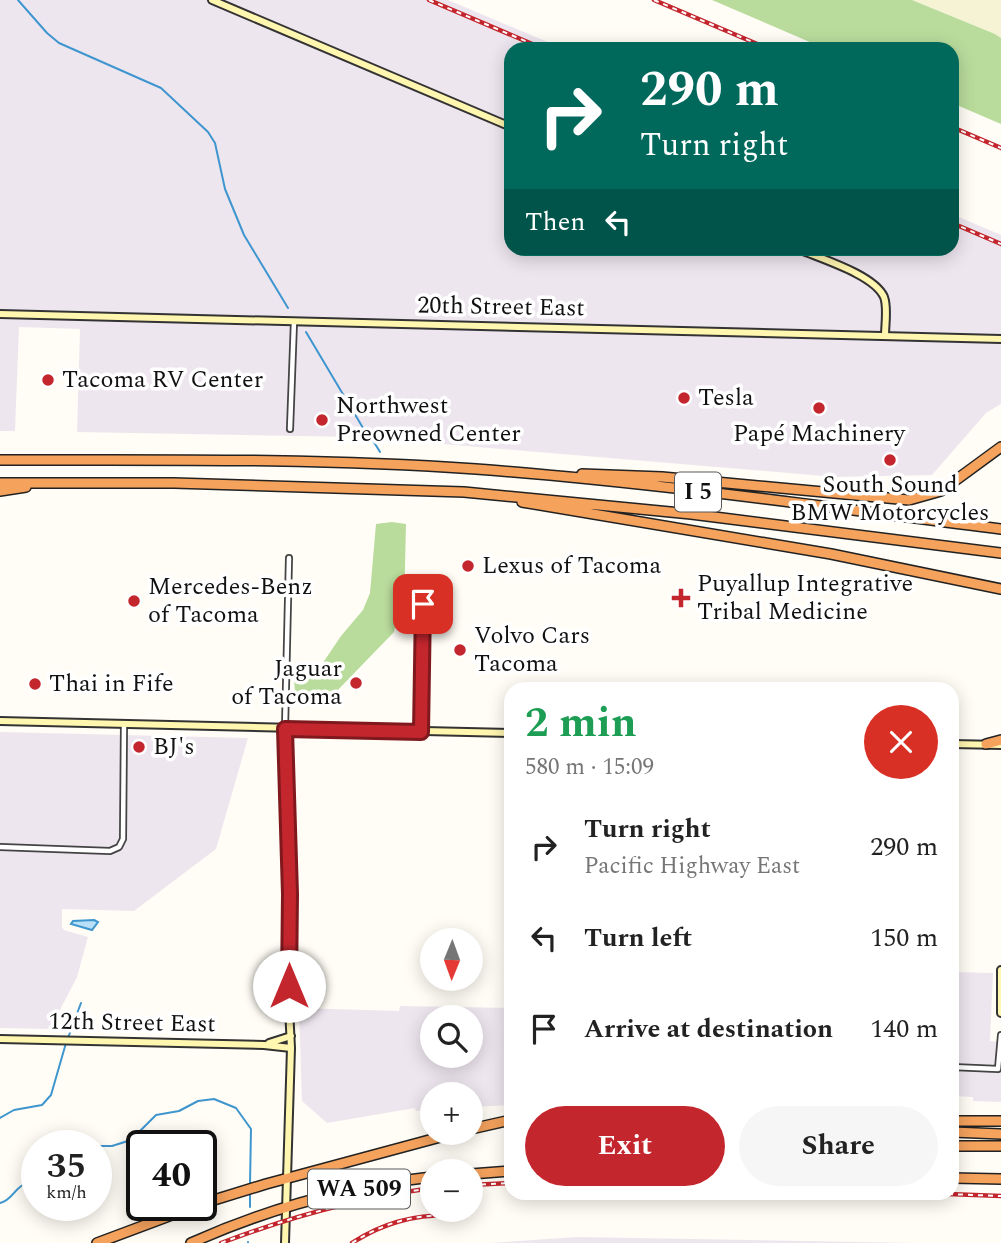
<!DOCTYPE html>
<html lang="en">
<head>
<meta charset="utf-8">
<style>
  body { margin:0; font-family:Spectral,serif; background:#f6f6f6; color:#222; height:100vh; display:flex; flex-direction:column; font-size:26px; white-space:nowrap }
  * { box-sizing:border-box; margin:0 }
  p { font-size:23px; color:#767676 }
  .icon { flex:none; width:38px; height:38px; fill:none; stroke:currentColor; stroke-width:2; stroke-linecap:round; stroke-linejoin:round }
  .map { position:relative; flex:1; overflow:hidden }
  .details { position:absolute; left:504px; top:682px; width:455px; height:518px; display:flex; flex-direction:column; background:#fff; border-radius:21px; box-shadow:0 4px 18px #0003 }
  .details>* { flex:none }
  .banner { position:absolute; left:504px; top:42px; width:455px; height:214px; border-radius:21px; box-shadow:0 4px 18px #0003; background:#00695c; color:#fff; overflow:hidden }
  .needle { width:46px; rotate:181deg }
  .controls { position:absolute; left:420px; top:928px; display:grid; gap:14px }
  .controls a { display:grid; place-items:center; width:63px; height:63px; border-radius:50%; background:#fff; box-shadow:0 4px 18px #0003; font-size:35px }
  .speed { position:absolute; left:21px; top:1130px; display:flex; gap:14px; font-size:35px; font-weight:700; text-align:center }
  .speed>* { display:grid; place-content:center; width:91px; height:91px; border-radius:50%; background:#fff; box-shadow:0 4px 18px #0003; line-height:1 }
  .speed small { font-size:18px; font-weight:400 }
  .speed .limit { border:4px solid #111; border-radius:10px; background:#fff; color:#111 }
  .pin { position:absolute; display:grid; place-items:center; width:60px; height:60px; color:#fff; margin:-30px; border-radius:14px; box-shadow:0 4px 10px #0006 }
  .me { position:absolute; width:77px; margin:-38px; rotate:0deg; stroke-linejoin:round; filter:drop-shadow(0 0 5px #0008) }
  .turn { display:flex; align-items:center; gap:24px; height:147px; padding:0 21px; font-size:32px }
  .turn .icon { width:91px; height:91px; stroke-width:2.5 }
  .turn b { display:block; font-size:49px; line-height:60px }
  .then { display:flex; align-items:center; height:66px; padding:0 21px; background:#0003; gap:14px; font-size:26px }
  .round { display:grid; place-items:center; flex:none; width:74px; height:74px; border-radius:37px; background:#f6f6f6 }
  .headline { display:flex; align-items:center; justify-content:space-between; height:119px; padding:0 21px }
  h1 { font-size:42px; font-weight:700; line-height:52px; color:#1e9e55 }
  .cta { display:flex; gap:14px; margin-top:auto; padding:14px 21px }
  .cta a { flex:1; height:80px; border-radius:42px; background:#c4262e; color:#fff; font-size:28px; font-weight:700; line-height:80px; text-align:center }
  .cta a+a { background:#f6f6f6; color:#222 }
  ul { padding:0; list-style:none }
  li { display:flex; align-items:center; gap:21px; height:91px; padding:0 21px }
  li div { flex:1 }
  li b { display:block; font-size:26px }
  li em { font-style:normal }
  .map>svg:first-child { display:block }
</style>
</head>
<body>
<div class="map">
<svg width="1001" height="1243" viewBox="0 0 1001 1243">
  <rect width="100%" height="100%" fill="#fffdf5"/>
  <path fill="#eee6ef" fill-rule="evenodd" d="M 0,0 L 448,0 L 564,49 L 511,49 L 511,248 L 952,248 L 952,214 L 1001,235 L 1001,404 L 986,413 L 932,475 L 835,477 L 359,437 L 77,432 L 80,329 L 19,327 L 15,431 L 0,431 Z
    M 0,732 L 248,738 L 216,849 L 134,911 L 62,909 L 62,927 L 64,930 L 88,937 L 77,977 L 50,1029 L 0,1028 Z
    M 952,972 L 993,973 L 990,1041 L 1001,1042 L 1001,1102 L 973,1101 L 973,1097 L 952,1096 Z
    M 400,1006 L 511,1008 L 511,1105 L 471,1107 L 471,1094 L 432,1094 L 432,1110 L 416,1111 L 415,1108 L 327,1123 L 302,1101 L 299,1008 L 399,1011 ZM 432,1017 L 471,1017 L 471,1055 L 432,1055 Z
    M 577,1237 L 919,1243 L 491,1243 Z"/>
  <path fill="#f6f3d4" d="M 912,0 L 1001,0 L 1001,38 L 995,34 Z"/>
  <path fill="#b9dc9c" d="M 712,0 L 912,0 L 995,34 L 1001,38 L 1001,124 L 952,103 L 952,49 L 826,49 Z
    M 392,522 L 406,524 L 404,609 L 396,622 L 394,632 L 333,695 L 321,696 L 307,707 L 296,705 L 294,679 L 314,676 L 341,636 L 363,610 L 370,593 L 376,524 Z"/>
  <path fill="#b9e0f7" stroke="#3f96cf" stroke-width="2" d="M 94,920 L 98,922 L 92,930 L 71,924 L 73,921 Z"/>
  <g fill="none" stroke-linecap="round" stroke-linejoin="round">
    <path stroke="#3f96cf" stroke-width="2" d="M 18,0 L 47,33 L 59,43 L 161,88 L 208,132 L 215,143 L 225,189 L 244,235 L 288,308
      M 306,332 L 366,433 C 372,438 376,445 380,452
      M 68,1038 L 81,1003
      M 0,1118 L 14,1110 L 42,1105 L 51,1095 L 66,1043
      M 43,1146 L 50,1141 L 61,1140 L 87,1146 L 112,1146 L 131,1140 L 156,1115 L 179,1111 L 198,1101 L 214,1099 L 236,1108 L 251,1129 L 250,1184
      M 0,1203 C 11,1200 12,1193 20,1187 C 26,1182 31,1183 37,1177
      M 250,1207 L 250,1193
      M 248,1243 L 248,1242"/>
    <defs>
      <path id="street" d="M 290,429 L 294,321
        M 285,728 L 289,558
        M 421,731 L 423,604
        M 0,847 L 110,851 L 119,847 L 123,839 L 124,724
        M 952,1067 L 998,1069 L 1001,1035"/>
      <path id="secondary" d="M 212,0 L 511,127
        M 796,248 C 818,258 874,274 884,297 C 888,307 885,324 885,336
        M 0,314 L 1001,339
        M 0,721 L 511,733
        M 285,728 L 291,894 L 289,1008 L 291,1048 L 285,1243
        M 952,744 L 1001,745
        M 1001,970 L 1001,1013
        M 0,1039 L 264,1045 L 291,1048
        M 269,1043 L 291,1036"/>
      <path id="highway" d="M 0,460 C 159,460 317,458 476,469 C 651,482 826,507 1001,529
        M 582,474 L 662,477 L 909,500 L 941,491 L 1001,447
        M 0,483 L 174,483 L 464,492 L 691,514 L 1001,553
        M 0,491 L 26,487
        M 522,502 L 831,554 L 1001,589
        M 986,744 L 1001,740
        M 952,1121 L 1001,1121
        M 471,1129 L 511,1120
        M 952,1132 L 1001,1134
        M 952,1146 L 1001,1146
        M 471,1174 L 511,1171
        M 952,1178 L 1001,1179
        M 201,1204 L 266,1184 L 459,1132
        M 97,1243 L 196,1206
        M 191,1243 C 267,1209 350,1186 432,1177"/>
    </defs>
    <use href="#street" stroke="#444" stroke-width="8"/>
    <use href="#secondary" stroke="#333" stroke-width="10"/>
    <use href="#highway" stroke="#222" stroke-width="12"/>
    <use href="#street" stroke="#fff" stroke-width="4.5"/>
    <use href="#secondary" stroke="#fff6b0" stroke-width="6"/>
    <use href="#highway" stroke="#f5a25d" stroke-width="9"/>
    <defs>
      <path id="rail" d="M 429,0 L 544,49
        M 654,0 L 769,49
        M 952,127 L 1001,148
        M 952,223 L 1001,244
        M 471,1185 L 511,1183
        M 948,1194 L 1001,1196
        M 221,1243 C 289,1217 360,1198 432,1188
        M 352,1243 C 383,1223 413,1215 449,1215"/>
    </defs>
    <use href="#rail" stroke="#c4262e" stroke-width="4.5"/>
    <use href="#rail" stroke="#fff" stroke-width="2" stroke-dasharray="5" stroke-linecap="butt"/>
  </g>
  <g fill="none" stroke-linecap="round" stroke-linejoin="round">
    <defs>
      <path id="route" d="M 289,986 L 290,894 L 285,729 L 421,732 L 423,604"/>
    </defs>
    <use href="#route" stroke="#7f191e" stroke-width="18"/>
    <use href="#route" stroke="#c4262e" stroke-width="12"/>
  </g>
  <g fill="#c4262e" stroke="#fff" stroke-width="2.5">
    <circle cx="48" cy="380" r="7"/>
    <circle cx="684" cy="398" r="7"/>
    <circle cx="819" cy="408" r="7"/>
    <circle cx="322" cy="420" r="7"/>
    <circle cx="890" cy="460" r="7"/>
    <circle cx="468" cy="566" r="7"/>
    <path d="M677.5 587.5h7v7h7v7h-7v7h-7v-7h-7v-7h7z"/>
    <circle cx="134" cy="601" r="7"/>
    <circle cx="460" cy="650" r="7"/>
    <circle cx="356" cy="683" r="7"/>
    <circle cx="35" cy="684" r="7"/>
    <circle cx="139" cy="747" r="7"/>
  </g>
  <g text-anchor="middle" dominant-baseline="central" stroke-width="7" stroke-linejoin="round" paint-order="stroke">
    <g fill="#fff" stroke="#585858" stroke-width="2">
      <rect x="675" y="472.5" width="46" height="39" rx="5"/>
      <rect x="308" y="1169.5" width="102" height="39" rx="5"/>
    </g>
    <g font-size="23" font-weight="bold" fill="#111">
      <text x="698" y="492">I 5</text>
      <text x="359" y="1189">WA 509</text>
    </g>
    <g font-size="24" fill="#111" stroke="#fff">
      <text transform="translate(501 307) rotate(1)">20th Street East</text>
      <text transform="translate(132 1023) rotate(1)">12th Street East</text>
    </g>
    <g font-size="24" fill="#111" stroke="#fff" text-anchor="start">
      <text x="62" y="380">Tacoma RV Center</text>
      <text x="698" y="398">Tesla</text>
      <text x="336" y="406">Northwest<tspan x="336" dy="28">Preowned Center</tspan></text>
      <text x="819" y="434" text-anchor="middle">Papé Machinery</text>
      <text x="890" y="485" text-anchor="middle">South Sound<tspan x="890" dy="28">BMW Motorcycles</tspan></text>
      <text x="482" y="566">Lexus of Tacoma</text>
      <text x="697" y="584">Puyallup Integrative<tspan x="697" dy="28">Tribal Medicine</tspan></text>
      <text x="148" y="587">Mercedes-Benz<tspan x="148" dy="28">of Tacoma</tspan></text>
      <text x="474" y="636">Volvo Cars<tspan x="474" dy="28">Tacoma</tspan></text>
      <text x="342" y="669" text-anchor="end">Jaguar<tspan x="342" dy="28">of Tacoma</tspan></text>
      <text x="49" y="684">Thai in Fife</text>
      <text x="153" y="747">BJ's</text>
    </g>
  </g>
</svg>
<div class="controls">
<a><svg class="needle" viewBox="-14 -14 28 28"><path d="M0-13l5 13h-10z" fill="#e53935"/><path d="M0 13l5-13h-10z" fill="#767676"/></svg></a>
<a><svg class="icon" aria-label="search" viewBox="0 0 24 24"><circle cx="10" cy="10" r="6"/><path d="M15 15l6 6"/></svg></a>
<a>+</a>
<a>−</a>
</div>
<div class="speed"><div>35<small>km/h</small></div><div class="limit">40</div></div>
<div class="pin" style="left:423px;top:604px;background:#d93025"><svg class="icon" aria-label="arrive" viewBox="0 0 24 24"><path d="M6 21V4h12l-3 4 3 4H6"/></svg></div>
<svg class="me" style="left:289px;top:986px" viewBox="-20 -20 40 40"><circle r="19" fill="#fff"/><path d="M0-13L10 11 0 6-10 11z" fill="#c4262e"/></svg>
<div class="banner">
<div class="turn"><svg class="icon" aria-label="right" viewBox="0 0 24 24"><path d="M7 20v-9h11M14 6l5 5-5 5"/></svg><div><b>290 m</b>Turn right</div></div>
<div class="then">Then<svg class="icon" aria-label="left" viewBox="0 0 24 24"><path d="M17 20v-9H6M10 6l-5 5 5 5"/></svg></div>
</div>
<section class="details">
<div class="headline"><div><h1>2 min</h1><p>580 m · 15:09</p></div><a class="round" style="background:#d93025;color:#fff"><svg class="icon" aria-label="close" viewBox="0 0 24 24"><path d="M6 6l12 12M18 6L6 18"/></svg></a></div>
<ul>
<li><svg class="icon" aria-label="right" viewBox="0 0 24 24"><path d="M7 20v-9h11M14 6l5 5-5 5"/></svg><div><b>Turn right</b><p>Pacific Highway East</p></div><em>290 m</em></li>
<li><svg class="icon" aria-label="left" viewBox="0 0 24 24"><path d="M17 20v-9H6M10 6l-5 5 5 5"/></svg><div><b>Turn left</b></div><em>150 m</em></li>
<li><svg class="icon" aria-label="arrive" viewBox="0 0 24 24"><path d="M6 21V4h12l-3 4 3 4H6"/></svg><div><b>Arrive at destination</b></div><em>140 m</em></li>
</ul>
<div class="cta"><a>Exit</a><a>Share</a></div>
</section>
</div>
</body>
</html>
